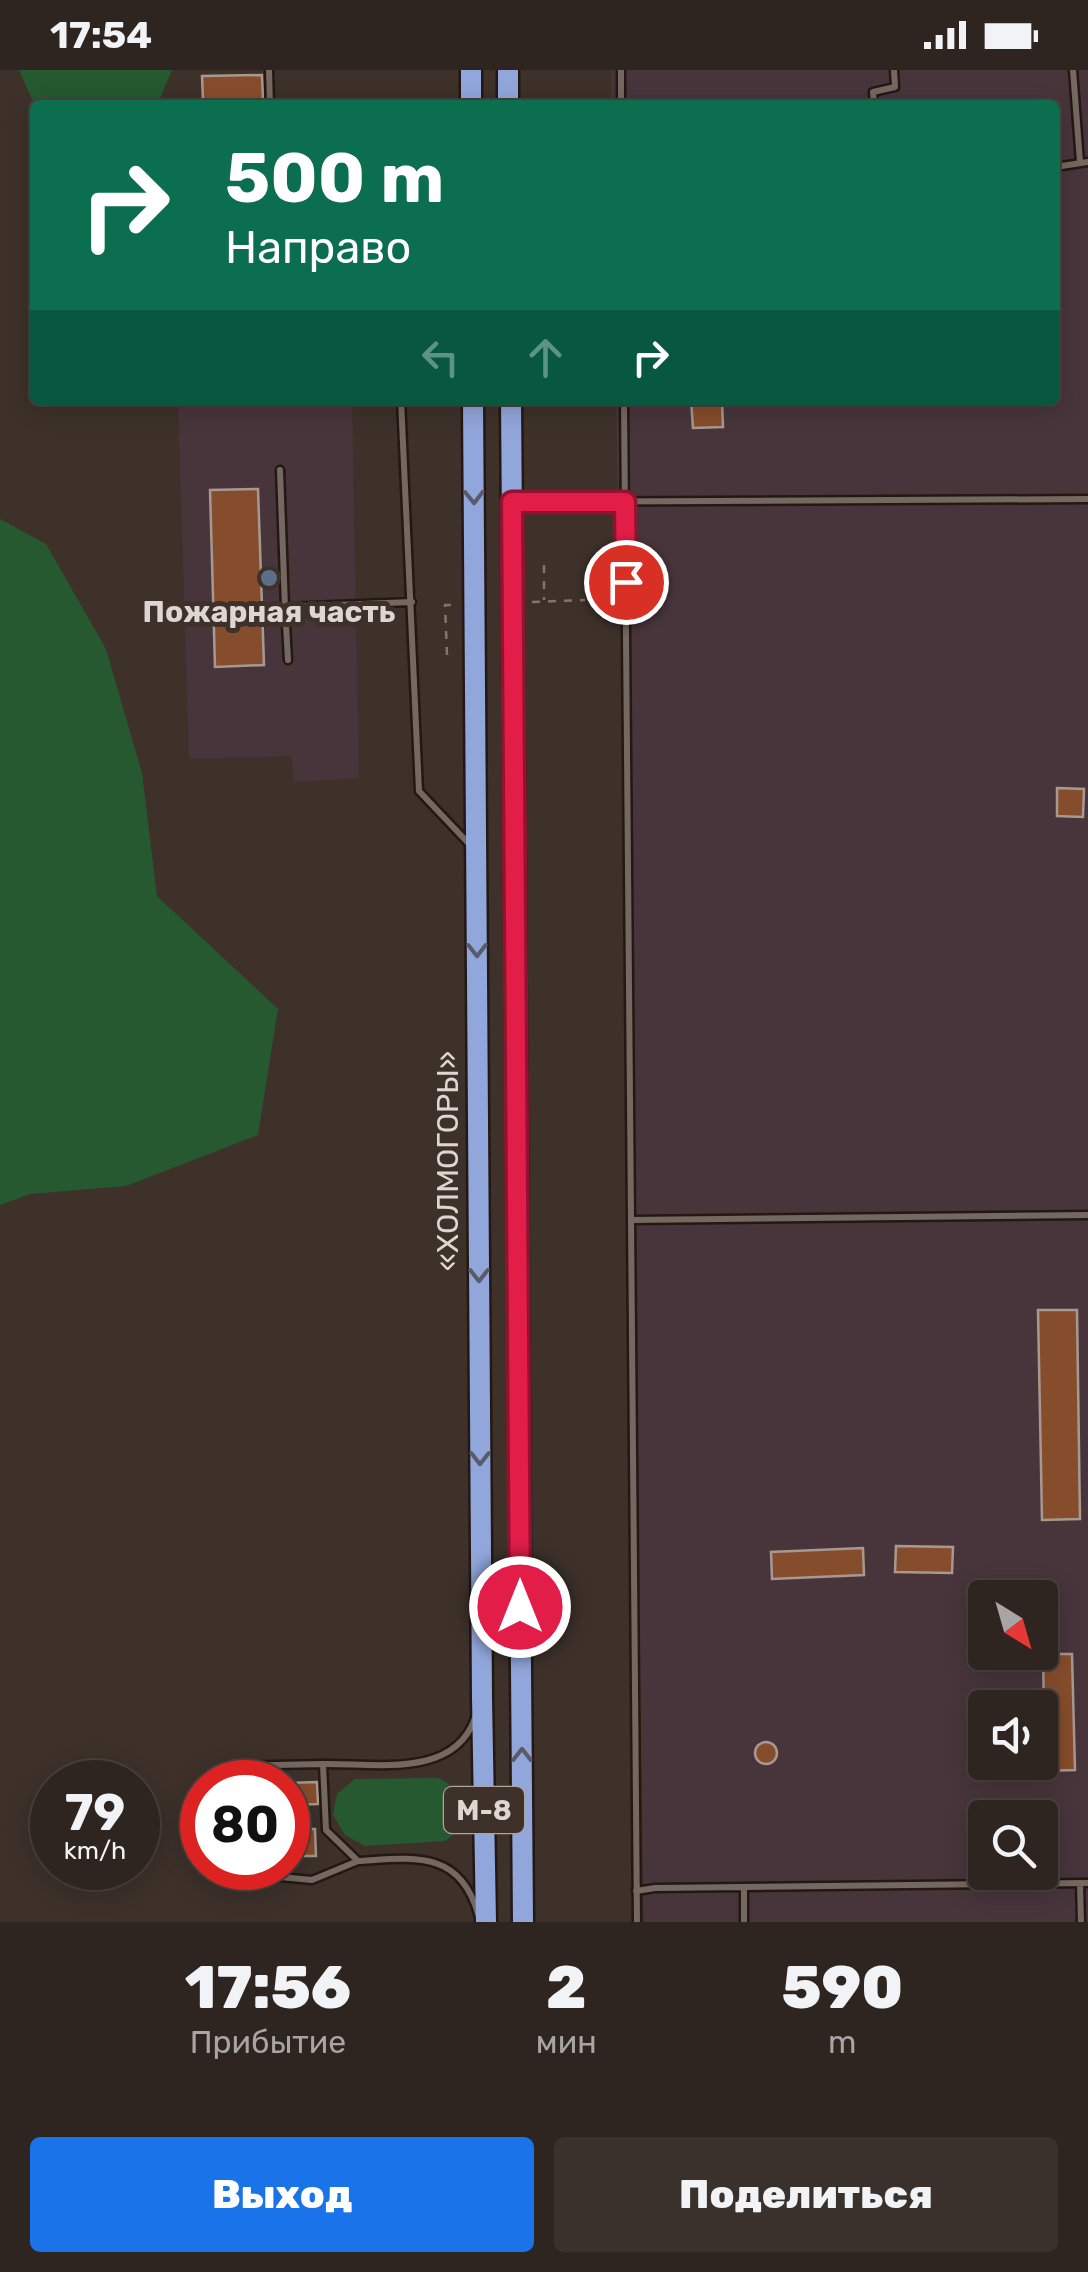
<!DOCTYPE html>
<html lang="ru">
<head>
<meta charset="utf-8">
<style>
  body { margin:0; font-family:Rubik,sans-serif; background:#3a312d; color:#f1f3f6; height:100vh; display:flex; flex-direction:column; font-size:38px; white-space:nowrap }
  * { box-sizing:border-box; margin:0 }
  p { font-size:32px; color:#a7a5a5 }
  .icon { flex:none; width:55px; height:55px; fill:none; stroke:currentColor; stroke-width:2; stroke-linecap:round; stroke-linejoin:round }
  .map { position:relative; height:1852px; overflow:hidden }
  .side { display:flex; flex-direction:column; background:#2e2520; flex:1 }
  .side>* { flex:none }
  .guide { position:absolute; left:30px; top:30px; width:1030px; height:305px; border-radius:10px; box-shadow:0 5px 25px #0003,0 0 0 2px #49423e; background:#0b6e4f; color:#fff; overflow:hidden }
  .needle { width:65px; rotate:143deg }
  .tools { position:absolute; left:968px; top:1510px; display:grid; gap:20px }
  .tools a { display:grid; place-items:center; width:90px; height:90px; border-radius:10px; background:#2e2520; box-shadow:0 5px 25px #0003,0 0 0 2px #49423e; font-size:50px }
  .speed { position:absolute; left:30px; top:1690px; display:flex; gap:20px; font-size:50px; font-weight:700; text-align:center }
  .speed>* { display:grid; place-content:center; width:130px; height:130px; border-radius:50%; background:#2e2520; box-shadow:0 5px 25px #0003,0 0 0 2px #49423e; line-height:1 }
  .speed small { font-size:25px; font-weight:400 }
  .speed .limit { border:15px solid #d22; background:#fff; color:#111 }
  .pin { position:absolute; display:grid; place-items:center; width:85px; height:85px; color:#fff; margin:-42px; border:5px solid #fff; border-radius:50%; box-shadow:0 2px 10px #0007 }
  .me { position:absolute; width:110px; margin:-55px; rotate:0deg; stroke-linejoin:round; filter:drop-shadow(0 0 8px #0008) }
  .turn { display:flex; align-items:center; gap:35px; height:210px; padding:0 30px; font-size:45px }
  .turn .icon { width:130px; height:130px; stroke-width:2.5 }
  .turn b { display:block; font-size:70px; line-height:85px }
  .lanes { display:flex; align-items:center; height:95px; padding:0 30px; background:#0003; justify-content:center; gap:50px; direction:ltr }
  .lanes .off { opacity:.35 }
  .eta { display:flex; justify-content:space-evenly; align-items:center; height:170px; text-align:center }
  .eta b { font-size:60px; font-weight:800; line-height:70px }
  .primary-button { display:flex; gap:20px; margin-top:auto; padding:20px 30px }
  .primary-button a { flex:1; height:115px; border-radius:10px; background:#1a73e8; color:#fff; font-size:40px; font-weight:800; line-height:115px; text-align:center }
  .primary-button a+a { background:#3a312d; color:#f1f3f6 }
  .status { display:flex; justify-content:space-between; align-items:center; height:70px; padding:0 50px; background:#2e2520; direction:ltr }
  .status svg { height:28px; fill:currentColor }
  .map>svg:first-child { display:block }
</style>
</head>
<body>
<div class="status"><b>17:54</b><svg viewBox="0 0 49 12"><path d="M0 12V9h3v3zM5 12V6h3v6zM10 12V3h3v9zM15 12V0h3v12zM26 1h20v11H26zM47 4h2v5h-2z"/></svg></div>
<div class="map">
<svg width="1088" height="1852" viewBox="0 0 1088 1852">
  <rect width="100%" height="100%" fill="#3d312a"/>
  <path fill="#48353c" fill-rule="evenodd" d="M 611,0 L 1088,0 L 1088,1852 L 644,1852 L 616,330 L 1055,330 L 1055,35 L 611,35 ZM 985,1528 L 1040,1528 L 1040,1582 L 985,1582 ZM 985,1638 L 1040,1638 L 1040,1692 L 985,1692 ZM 985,1748 L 1040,1748 L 1040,1802 L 985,1802 Z
    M 178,330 L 352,330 L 359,708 L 294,712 L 292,686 L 189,689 Z"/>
  <path fill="#265930" d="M 19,0 L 172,0 L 157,35 L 35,36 Z
    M 0,449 L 46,474 L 106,579 L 142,703 L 157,826 L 278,939 L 258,1065 L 126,1116 L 30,1124 L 0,1135 Z
    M 438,1708 C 466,1719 473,1754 445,1771 L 365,1776 L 345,1765 L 333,1745 L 337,1724 L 355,1709 Z"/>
  <path fill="#864d2c" stroke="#a79891" stroke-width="2.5" d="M 262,5 L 263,30 L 203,31 L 202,6 Z
    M 691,330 L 722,330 L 723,357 L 693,358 Z
    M 258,419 L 264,595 L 215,597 L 210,420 Z
    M 1057,718 L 1084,719 L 1083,747 L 1057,746 Z
    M 1038,1240 L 1077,1240 L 1080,1449 L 1042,1450 Z
    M 896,1476 L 953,1477 L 952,1503 L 895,1502 Z
    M 863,1478 L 864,1505 L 772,1509 L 771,1482 Z
    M 1043,1584 L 1072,1584 L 1075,1700 L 1045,1701 Z
    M755 1683a11 11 0 1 1 22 0a11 11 0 1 1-22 0Z
    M 317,1712 L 318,1734 L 288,1735 L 288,1713 Z
    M 288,1759 L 315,1759 L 316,1786 L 288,1786 Z"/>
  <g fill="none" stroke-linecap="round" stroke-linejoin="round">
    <defs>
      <path id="service" d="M 269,0 L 270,35
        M 621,0 L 621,35
        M 1073,0 L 1080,92
        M 874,35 L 873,22 L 895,17 L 894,0
        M 1055,97 L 1088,92
        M 401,330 L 419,721 L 472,777
        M 624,330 L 637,1852
        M 280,400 L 285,537 L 412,532
        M 514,432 L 1088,429
        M 285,537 L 288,590
        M 631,1150 L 1088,1145
        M 475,1648 C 454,1709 375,1693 323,1694 L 326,1760 L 358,1791 C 412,1788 460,1779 478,1844
        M 227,1712 L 227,1696 L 323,1694
        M 228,1798 L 228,1802 L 312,1810 L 358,1791
        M 1080,1813 L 1081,1852
        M 636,1821 L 655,1818 L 1088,1813
        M 744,1852 L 744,1817"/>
      <path id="trunk" d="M 471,0 L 471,35
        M 508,0 L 508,35
        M 473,330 L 482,1628 L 486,1852
        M 511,330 L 523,1852"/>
    </defs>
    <use href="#service" stroke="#231813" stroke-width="11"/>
    <use href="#trunk" stroke="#231813" stroke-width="25"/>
    <path stroke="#807670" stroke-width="2.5" stroke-dasharray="8 8" stroke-linecap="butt" d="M 544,495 L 544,530
      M 532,532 L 585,530
      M 447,585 L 445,535 L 459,535"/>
    <use href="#service" stroke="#756861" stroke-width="6"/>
    <use href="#trunk" stroke="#91a6da" stroke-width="20"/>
  </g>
  <defs><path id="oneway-chevron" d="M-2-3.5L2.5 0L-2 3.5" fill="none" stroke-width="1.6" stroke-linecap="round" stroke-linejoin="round" transform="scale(2.5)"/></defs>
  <g stroke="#5a5a68">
    <use href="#oneway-chevron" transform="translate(474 427) rotate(89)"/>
    <use href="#oneway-chevron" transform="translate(477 880) rotate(90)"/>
    <use href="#oneway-chevron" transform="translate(479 1205) rotate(90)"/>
    <use href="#oneway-chevron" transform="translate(480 1388) rotate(90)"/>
    <use href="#oneway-chevron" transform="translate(522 1685) rotate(-90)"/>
  </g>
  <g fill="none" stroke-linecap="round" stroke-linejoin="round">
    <defs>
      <path id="route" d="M 520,1537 L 512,432 L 625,432 L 626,512"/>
    </defs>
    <use href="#route" stroke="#92132f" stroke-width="25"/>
    <use href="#route" stroke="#e11d48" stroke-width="18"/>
  </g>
  <circle fill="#5c6f8a" stroke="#3d312a" stroke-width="4" cx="269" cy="508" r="10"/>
  <g text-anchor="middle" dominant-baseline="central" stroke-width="10" stroke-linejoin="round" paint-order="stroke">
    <rect fill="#3d312a" stroke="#aea4a0" stroke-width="2.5" x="444" y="1717" width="80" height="46" rx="8"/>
    <g font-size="28" font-weight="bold" fill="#ded6d2">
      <text x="484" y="1740">М-8</text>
    </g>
    <g font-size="30" font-weight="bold" fill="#ded6d2" stroke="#3d312a">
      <text x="269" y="542">Пожарная часть</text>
    </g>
    <g font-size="30" fill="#ded6d2" stroke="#3d312a">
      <text transform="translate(448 1091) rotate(-90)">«ХОЛМОГОРЫ»</text>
    </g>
  </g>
</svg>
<div class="tools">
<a><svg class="needle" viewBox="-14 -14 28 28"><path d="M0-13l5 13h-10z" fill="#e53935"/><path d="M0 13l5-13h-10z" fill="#a7a5a5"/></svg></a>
<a><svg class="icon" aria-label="sound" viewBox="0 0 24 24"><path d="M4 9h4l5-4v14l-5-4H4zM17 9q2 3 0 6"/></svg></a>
<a><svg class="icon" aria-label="search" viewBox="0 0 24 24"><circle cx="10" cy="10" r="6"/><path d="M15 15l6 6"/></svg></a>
</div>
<div class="speed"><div>79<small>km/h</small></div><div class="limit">80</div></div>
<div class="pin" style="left:626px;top:512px;background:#d93025"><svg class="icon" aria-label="arrive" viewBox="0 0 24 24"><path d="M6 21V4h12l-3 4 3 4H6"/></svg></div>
<svg class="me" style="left:520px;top:1537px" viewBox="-20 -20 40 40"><circle r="17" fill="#e11d48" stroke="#fff" stroke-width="3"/><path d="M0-11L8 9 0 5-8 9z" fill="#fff"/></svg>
<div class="guide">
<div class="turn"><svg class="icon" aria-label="right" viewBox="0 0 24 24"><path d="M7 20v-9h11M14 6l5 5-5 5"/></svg><div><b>500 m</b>Направо</div></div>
<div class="lanes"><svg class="icon off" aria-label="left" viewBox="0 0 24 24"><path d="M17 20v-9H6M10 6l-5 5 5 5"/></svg><svg class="icon off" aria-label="ahead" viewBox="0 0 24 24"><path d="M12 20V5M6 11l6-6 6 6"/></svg><svg class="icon" aria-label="right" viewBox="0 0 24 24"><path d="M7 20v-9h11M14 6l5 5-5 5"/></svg></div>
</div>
</div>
<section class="side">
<div class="eta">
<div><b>17:56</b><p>Прибытие</p></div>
<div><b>2</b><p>мин</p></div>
<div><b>590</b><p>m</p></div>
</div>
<div class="primary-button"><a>Выход</a><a>Поделиться</a></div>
</section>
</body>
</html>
